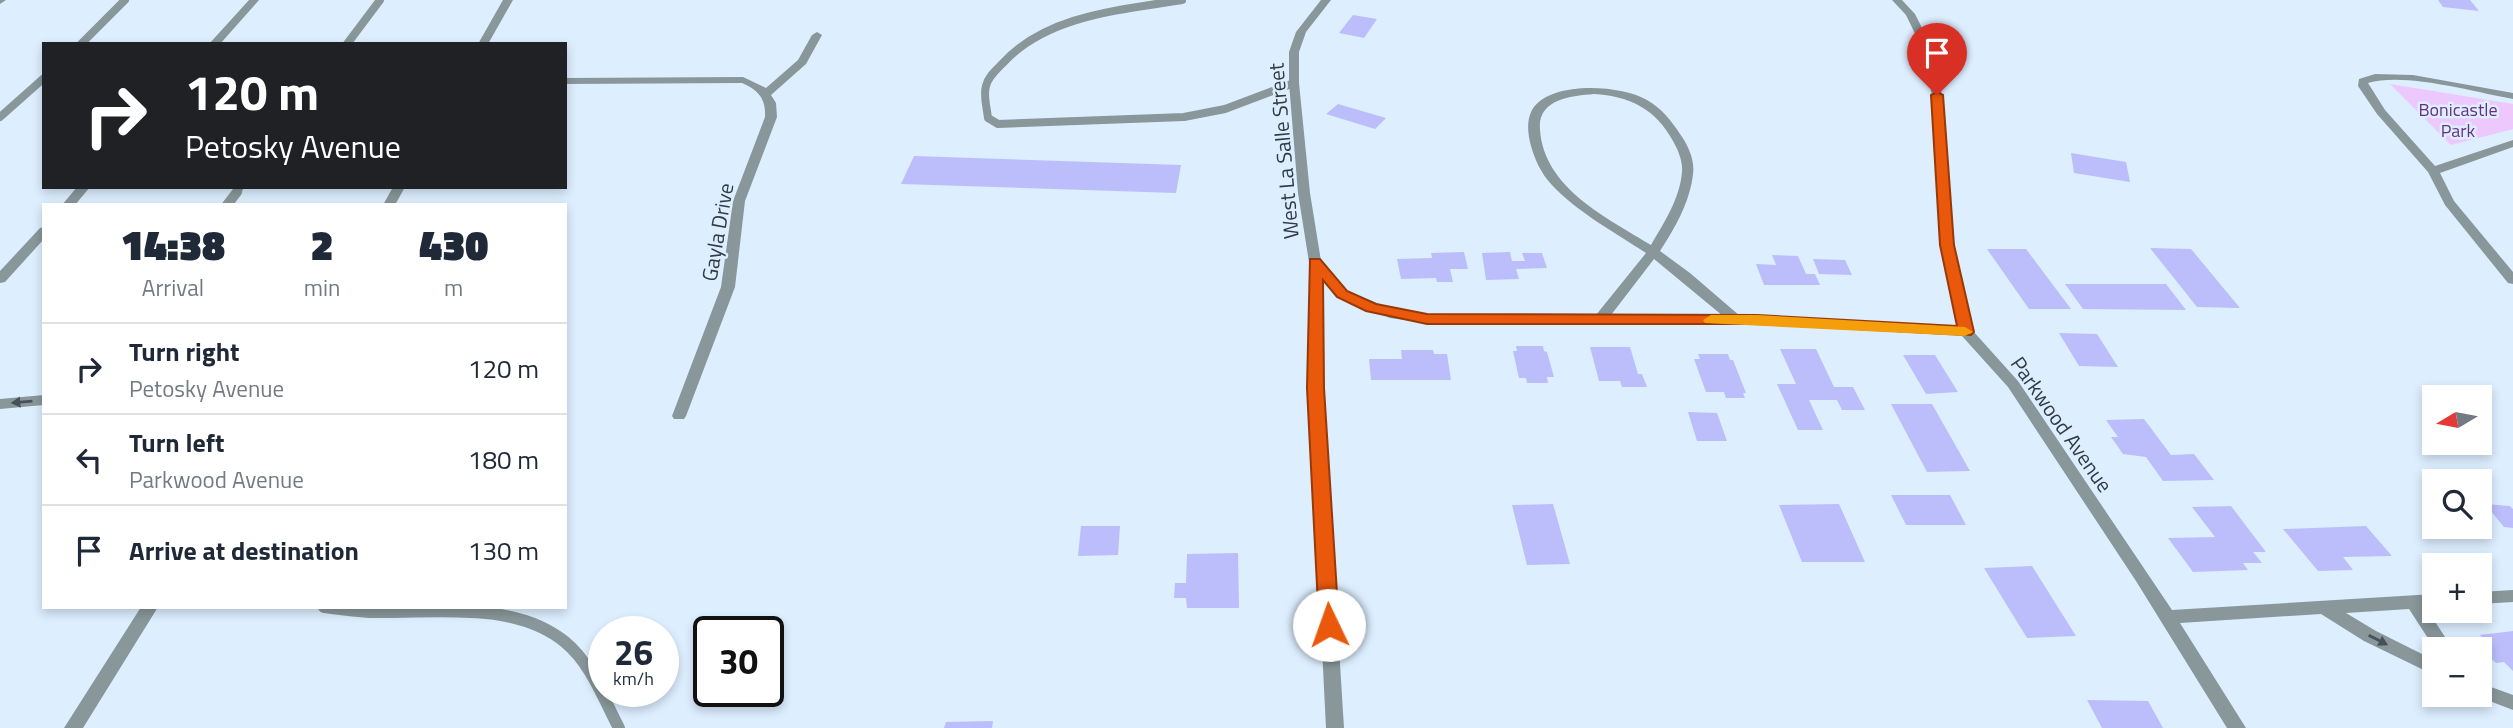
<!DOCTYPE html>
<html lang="en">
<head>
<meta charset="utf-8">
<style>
  body { margin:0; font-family:"Titillium Web",sans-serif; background:#f2f2f3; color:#1f2937; height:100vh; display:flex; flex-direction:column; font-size:26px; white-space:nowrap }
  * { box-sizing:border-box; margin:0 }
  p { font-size:23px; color:#747a83 }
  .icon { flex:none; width:38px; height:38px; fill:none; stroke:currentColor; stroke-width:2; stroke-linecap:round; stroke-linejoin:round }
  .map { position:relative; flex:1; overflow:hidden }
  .sheet { position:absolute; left:42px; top:203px; width:525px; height:406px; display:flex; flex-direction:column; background:#fff; border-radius:0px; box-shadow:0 4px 10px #0003 }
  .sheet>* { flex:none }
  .hud { position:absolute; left:42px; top:42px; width:525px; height:147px; border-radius:0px; box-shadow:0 4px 10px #0003; background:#202124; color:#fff; overflow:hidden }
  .needle { width:46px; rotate:260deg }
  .buttons { position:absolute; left:2422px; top:385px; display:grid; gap:14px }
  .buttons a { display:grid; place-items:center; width:70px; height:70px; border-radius:0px; background:#fff; box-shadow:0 4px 10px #0003; font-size:35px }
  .speed { position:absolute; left:588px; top:616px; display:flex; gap:14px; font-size:35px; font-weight:700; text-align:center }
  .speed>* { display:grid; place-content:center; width:91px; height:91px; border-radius:50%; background:#fff; box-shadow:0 4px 10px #0003; line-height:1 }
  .speed small { font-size:18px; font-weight:400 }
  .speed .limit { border:4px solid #111; border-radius:10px; background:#fff; color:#111 }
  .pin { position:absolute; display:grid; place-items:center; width:60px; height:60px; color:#fff; margin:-72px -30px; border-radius:50% 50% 50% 0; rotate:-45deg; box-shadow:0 0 7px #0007 }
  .pin .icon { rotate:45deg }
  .me { position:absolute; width:77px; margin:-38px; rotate:357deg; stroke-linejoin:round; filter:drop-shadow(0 0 5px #0008) }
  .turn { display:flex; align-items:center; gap:24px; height:147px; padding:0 28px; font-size:32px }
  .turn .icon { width:91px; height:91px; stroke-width:2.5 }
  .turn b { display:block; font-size:49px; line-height:60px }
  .eta { display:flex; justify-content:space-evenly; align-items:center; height:119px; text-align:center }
  .eta b { font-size:42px; font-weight:800; line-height:49px }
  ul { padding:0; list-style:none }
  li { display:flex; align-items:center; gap:21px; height:91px; padding:0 28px; border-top:2px solid #e0e1e3 }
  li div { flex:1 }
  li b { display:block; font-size:26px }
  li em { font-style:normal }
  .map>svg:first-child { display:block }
</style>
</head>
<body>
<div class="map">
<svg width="2513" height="728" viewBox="0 0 2513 728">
  <rect width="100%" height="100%" fill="#def"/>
  <path fill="#edc8fc" d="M 2390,84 L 2513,104 L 2513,129 L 2451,145 Z"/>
  <path fill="#bbbefb" d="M 2438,0 L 2470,0 L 2479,11 L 2443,7 Z
    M 1353,15 L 1377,19 L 1364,38 L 1339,33 Z
    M 1338,104 L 1386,118 L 1375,129 L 1326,114 Z
    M 2071,153 L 2126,162 L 2130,182 L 2074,173 Z
    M 914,156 L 1181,165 L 1176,193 L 901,184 Z
    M 2150,248 L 2191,249 L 2240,308 L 2197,307 Z
    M 1987,249 L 2026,249 L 2071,309 L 2029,309 Z
    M 1464,252 L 1468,269 L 1450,269 L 1453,282 L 1437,282 L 1436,278 L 1401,279 L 1397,259 L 1432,258 L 1431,253 Z
    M 1510,252 L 1512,261 L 1525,261 L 1522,253 L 1542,253 L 1547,268 L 1516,269 L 1519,279 L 1486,280 L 1482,253 Z
    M 1772,255 L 1798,256 L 1806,274 L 1815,274 L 1820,285 L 1764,285 L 1756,264 L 1776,265 Z
    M 1813,259 L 1845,260 L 1852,275 L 1819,274 Z
    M 2065,284 L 2166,284 L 2186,310 L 2083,309 Z
    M 2059,333 L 2097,334 L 2118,367 L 2079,366 Z
    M 1516,346 L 1543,346 L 1544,351 L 1547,352 L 1554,377 L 1547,377 L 1548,383 L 1527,383 L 1526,378 L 1519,378 L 1513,351 L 1517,351 Z
    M 1590,347 L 1630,347 L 1638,374 L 1642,374 L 1647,387 L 1622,387 L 1620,381 L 1599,381 Z
    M 1780,349 L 1816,349 L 1834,387 L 1853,387 L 1865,410 L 1842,410 L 1837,400 L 1809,400 L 1823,430 L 1798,430 L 1777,384 L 1796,384 Z
    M 1401,350 L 1433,350 L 1434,354 L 1447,354 L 1451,380 L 1371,380 L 1369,359 L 1402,359 Z
    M 1698,354 L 1728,354 L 1730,360 L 1733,360 L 1746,393 L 1743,393 L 1745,398 L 1726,398 L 1724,392 L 1706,392 L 1694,359 L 1700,359 Z
    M 1903,355 L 1935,355 L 1958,392 L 1926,394 Z
    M 1891,404 L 1932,404 L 1970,471 L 1927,472 Z
    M 1688,412 L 1717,413 L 1727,441 L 1697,441 Z
    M 2144,419 L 2171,455 L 2194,454 L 2214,480 L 2163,481 L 2146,457 L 2123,454 L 2111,437 L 2118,437 L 2106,420 Z
    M 1891,495 L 1950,495 L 1966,525 L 1906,525 Z
    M 1553,504 L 1570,564 L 1527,565 L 1512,505 Z
    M 1839,504 L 1865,562 L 1802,562 L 1779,505 Z
    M 2485,504 L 2510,506 L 2513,509 L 2513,528 L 2504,527 Z
    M 2231,506 L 2266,552 L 2253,552 L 2262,563 L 2243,563 L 2248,570 L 2193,572 L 2168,538 L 2215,537 L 2192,507 Z
    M 1081,526 L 1120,526 L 1118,555 L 1078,556 Z
    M 2366,526 L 2392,556 L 2343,557 L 2353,570 L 2318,571 L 2283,529 Z
    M 1238,553 L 1239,608 L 1187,608 L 1186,598 L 1174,598 L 1175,583 L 1186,583 L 1187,554 Z
    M 2032,566 L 2076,636 L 2027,638 L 1984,568 Z
    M 2513,631 L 2513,671 L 2504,662 L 2496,663 L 2474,642 L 2485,640 L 2480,635 Z
    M 2087,700 L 2148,701 L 2163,728 L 2102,728 Z
    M 993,721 L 992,728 L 944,728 L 946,722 Z"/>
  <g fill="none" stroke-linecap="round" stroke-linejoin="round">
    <path stroke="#89979a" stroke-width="8" d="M 1182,0 C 1121,10 1046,15 1002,64 C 996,70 988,77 986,86 C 983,96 987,108 988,118 L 998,124 L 1184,117 L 1225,109 L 1294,83
      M 81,44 L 125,0
      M 347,44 L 380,0
      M 0,117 L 44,78
      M 235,194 L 240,187"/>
    <path stroke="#89979a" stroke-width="10" d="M 227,205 L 237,192"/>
    <path stroke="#89979a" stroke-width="12" d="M 324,607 C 342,609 360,612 377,612 C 437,613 515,601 565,642 C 591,663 604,700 619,728"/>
    <path fill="#89979a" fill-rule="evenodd" d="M 0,0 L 6,0 L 0,4 Z
      M 249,0 L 259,0 L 220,44 L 209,44 Z
      M 503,0 L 513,0 L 488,44 L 478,44 Z
      M 1321,0 L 1331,0 L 1306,32 L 1299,52 L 1299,83 L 1310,193 L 1321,261 L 1347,291 L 1397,311 L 1427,315 L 1596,315 L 1646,253 C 1614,232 1577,212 1551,184 C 1541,173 1535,160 1531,146 C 1528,135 1526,121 1532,110 C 1550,80 1621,85 1647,100 C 1661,108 1671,120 1680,134 C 1688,145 1695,160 1693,174 C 1690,202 1675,228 1660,251 L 1690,273 L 1740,316 L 1958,327 L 1941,245 L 1932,95 L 1921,46 L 1906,15 L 1892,0 L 1902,0 L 1915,14 L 1931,46 L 1942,95 L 1953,245 L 1973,331 L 2018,381 L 2172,610 L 2434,594 L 2434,607 L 2426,608 L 2453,649 L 2435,649 L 2409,609 L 2346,613 L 2376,631 L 2434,660 L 2434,675 L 2364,641 L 2321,614 L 2180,623 L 2246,728 L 2227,728 L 2136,581 L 2008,387 L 1962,336 L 1757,324 L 1427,323 L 1390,318 L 1337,297 L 1322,278 L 1323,388 L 1344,728 L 1326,728 L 1309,388 L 1309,262 L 1298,193 L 1289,83 L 1289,52 L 1296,32 ZM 1594,94 C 1629,96 1656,109 1673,141 C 1678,150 1683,161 1682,172 C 1680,198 1664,223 1651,245 C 1607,218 1544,188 1540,130 C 1537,99 1571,96 1594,94 ZM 1654,259 L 1723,316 L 1611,315 Z
      M 817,32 L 822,35 L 806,64 L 771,95 L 776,103 L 777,117 L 745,201 L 735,287 L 686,416 L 684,419 L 674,419 L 672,416 L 721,287 L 733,201 L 765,117 C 766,98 758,90 742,83 L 565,84 L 565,78 L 743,77 L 766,88 L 798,60 L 812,35 Z
      M 2375,74 L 2413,75 L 2513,93 L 2513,99 C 2474,92 2405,72 2368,83 L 2385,110 L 2435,166 L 2513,140 L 2513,147 L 2440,173 L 2454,201 L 2513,272 L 2513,284 L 2508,283 L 2445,205 L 2428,172 L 2377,114 L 2358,86 L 2359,79 Z
      M 77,187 L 90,187 L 75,205 L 62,205 Z
      M 393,187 L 405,187 L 395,205 L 383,205 Z
      M 44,227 L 44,239 L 5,282 L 0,283 L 0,271 L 40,228 Z
      M 44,395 L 44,405 L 0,409 L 0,399 Z
      M 2513,590 L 2513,602 L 2480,604 L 2480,592 Z
      M 141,607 L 158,607 L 83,728 L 64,728 Z
      M 2480,683 L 2513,695 L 2513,710 L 2474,695 L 2480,695 Z"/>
  </g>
  <defs><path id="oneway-solid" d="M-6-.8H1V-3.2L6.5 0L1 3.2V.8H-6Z" transform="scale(1.75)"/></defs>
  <g fill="#485159">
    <use href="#oneway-solid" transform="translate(22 402) rotate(175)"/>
    <use href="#oneway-solid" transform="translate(2378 640) rotate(27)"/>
  </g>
  <path fill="#ea580c" stroke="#983908" stroke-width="2" d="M 1937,92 L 1943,95 L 1954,245 L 1974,332 L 1971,335 L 1757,324 L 1427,324 L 1366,311 L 1337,297 L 1323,280 L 1324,388 L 1339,625 L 1336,630 L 1329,632 L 1322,630 L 1319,625 L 1307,388 L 1310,259 L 1320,259 L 1347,291 L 1376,304 L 1427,314 L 1757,315 L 1957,326 L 1940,245 L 1931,95 Z"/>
  <path fill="#f59e0b" d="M 1711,315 L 1757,315 L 1965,327 L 1973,332 L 1965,336 L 1705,323 L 1703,320 Z"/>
  <g text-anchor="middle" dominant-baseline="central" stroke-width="5" stroke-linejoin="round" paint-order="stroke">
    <g font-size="18" fill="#6a307f" stroke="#def">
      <text x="2458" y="109">Bonicastle<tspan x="2458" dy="21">Park</tspan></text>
    </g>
    <g font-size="21" fill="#323a43" stroke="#def">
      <text transform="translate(1283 151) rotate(-95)">West La Salle Street</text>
      <text transform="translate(717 232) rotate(-80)">Gayla Drive</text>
      <text transform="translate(2062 424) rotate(55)">Parkwood Avenue</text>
    </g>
  </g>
</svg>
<div class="buttons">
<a><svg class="needle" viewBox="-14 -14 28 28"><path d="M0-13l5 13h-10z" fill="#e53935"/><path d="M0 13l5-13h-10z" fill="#747a83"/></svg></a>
<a><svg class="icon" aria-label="search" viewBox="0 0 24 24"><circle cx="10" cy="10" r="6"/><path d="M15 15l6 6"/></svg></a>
<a>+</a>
<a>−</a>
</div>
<div class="speed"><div>26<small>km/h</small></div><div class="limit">30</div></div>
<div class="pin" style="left:1937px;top:95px;background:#d93025"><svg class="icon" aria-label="arrive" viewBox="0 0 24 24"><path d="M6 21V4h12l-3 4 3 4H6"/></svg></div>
<svg class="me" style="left:1329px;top:625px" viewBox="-20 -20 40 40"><circle r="19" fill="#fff"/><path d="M0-13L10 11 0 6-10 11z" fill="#ea580c"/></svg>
<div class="hud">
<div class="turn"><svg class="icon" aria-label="right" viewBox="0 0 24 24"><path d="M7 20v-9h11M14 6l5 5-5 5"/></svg><div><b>120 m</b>Petosky Avenue</div></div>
</div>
<section class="sheet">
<div class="eta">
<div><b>14:38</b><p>Arrival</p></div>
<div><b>2</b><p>min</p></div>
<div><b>430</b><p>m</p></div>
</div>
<ul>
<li><svg class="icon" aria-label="right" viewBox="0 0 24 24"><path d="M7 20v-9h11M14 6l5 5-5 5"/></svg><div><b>Turn right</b><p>Petosky Avenue</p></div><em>120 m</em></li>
<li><svg class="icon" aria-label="left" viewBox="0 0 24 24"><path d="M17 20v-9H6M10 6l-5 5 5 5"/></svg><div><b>Turn left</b><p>Parkwood Avenue</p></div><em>180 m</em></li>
<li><svg class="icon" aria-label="arrive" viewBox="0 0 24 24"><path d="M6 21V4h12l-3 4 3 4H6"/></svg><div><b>Arrive at destination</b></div><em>130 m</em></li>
</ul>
</section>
</div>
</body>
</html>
